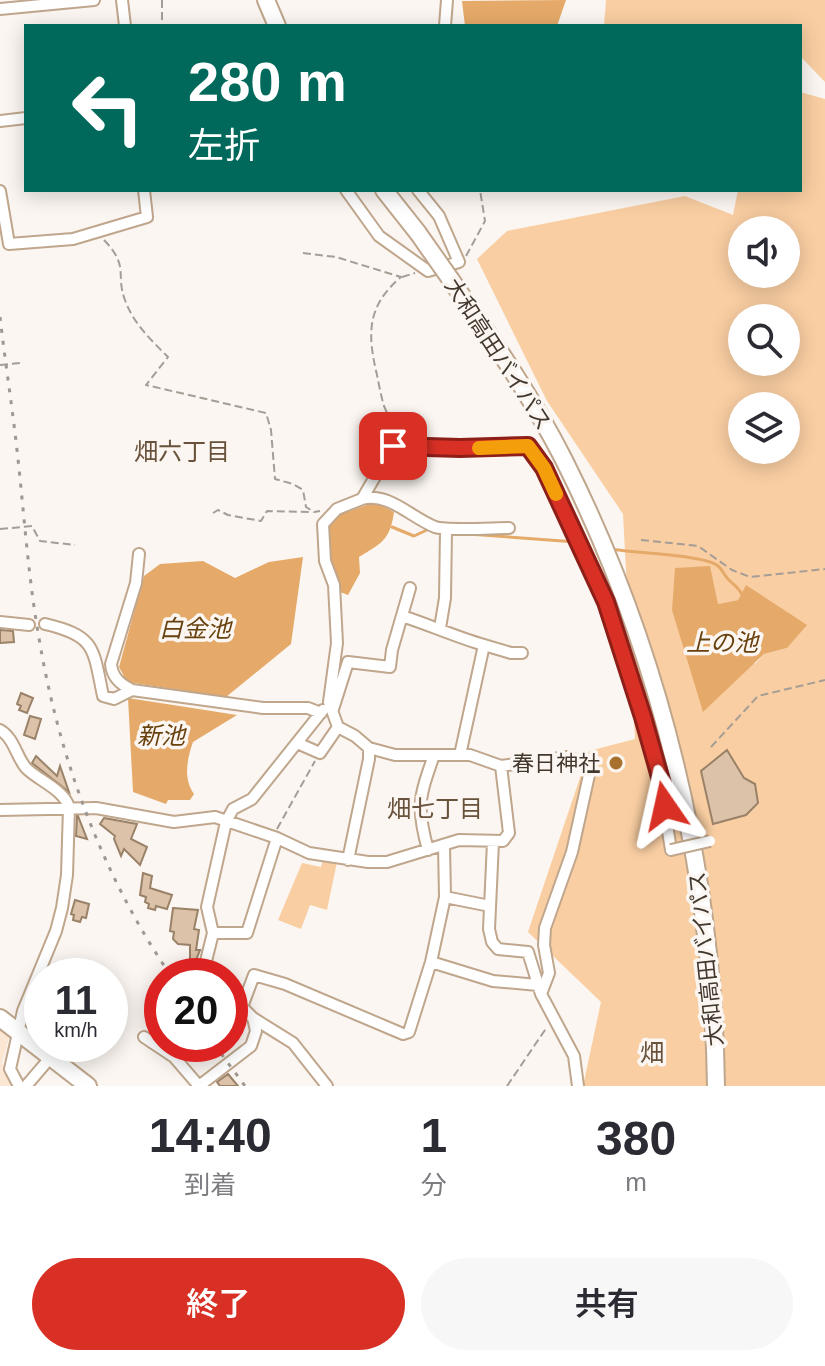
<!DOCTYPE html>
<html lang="ja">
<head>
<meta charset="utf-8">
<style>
  body { margin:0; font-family:Helvetica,"Noto Sans JP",sans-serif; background:#f7f7f7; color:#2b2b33; height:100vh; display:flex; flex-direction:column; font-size:30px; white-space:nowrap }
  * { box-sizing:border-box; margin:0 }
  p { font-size:26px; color:#7c7c81 }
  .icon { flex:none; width:44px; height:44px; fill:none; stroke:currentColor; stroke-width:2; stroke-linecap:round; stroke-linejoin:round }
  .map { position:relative; height:1086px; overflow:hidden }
  .drawer { display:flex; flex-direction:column; background:#fff; flex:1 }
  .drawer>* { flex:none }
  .top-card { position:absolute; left:24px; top:24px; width:778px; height:168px; border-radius:0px; box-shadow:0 4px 20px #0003; background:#00695c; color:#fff; overflow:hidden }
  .controls { position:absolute; left:728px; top:216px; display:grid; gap:16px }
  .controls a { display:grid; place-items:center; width:72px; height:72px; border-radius:50%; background:#fff; box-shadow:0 4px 20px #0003; font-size:40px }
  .speed { position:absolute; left:24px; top:958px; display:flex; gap:16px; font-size:40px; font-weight:700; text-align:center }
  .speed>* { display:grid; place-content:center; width:104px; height:104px; border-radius:50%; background:#fff; box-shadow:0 4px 20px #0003; line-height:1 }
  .speed small { font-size:20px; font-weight:400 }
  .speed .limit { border:12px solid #d22; background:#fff; color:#111 }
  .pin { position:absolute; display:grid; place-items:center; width:68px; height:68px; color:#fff; margin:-34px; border-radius:16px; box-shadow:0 4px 12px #0006 }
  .me { position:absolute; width:88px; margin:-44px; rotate:349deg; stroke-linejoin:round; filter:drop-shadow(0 0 6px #0008) }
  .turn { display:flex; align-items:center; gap:28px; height:168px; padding:0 32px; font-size:36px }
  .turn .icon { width:104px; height:104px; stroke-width:2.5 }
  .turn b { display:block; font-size:56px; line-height:68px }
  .eta { display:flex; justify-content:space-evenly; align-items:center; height:136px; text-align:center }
  .eta b { font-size:48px; font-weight:600; line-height:56px }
  .primary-button { display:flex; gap:16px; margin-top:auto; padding:16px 32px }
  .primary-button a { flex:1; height:92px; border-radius:48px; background:#d93025; color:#fff; font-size:32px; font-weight:600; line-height:92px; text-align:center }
  .primary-button a+a { background:#f7f7f7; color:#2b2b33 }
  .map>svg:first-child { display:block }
</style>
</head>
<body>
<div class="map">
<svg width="825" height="1086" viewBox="0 0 825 1086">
  <rect width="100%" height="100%" fill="#fbf6f1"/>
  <path fill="#fbe7d4" d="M 0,1028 L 9,1038 L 2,1064 L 18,1086 L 0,1086 Z"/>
  <path fill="#f9cea2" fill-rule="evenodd" d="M 606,0 L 825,0 L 825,82 L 800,56 L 800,26 L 604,26 Z
    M 800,92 L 825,99 L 825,1086 L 583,1086 L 601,1002 L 528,932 L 589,751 L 635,739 L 623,514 L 547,401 L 477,259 L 507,231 L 685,196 L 733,215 L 738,190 L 800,190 ZM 742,230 L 786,230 L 786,274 L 742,274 ZM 742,318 L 786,318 L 786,362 L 742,362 ZM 742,406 L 786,406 L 786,450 L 742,450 ZM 746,586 L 787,648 L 764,654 L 755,664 L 718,604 L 738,600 Z
    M 323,859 L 337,862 L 327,910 L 310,905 L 301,929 L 278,920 L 302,863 L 321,867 Z"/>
  <path fill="#e5aa69" d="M 566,0 L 557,26 L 465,26 L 462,1 Z
    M 375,502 L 394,512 C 390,540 382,543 359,557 L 360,573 L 348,595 L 340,592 L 332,569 L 327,525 L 333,517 Z
    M 303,557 L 291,644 L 226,697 L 127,682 L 119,667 L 144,576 L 160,564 L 203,561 L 235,578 L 269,562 Z
    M 710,566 L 718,604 L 738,600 L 746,585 L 807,625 L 787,648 L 764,654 L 703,712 L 672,610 L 675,568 Z
    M 128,698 L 237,715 L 193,742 C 187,759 183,779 194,794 L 190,800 L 168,800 L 166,804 L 133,792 Z"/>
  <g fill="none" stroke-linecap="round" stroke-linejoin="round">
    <path stroke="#e5aa69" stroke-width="3" d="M 392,527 L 414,536 L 429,529
      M 468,534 L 576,542
      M 611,549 C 632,553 707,555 718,566 C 723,570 725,577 730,581 C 735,586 739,588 742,595"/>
  </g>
  <path fill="#dbc2a8" stroke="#9a8269" stroke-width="2" d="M 0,630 L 13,631 L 14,642 L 0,643 Z
    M 21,693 L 33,698 L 27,713 L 19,710 L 21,706 L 17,704 Z
    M 30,716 L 41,719 L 35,739 L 24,735 Z
    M 727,750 L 744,778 L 755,784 L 758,803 L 746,815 L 713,824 L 701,771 Z
    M 36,756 L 57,776 L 60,766 L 69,792 L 32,763 Z
    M 77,816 L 78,816 L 87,839 L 76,836 Z
    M 104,818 L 137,824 L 131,839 L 147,847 L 140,865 L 124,849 L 121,856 L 114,839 L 115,836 L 100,824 Z
    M 143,873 L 152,876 L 150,888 L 172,895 L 167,909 L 156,906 L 155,910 L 148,908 L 149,904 L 145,902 L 146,897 L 140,895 Z
    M 75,900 L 89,904 L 86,918 L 82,917 L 80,922 L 73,920 L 74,915 L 71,914 Z
    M 173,908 L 198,910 L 194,929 L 199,930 L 196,950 L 200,950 L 194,965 L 190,965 L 190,945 L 178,944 L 173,939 L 174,932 L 170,931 Z
    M 228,1074 L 238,1086 L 220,1086 L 217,1082 Z"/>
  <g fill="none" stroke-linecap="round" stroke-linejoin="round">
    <defs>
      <path id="minor" d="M 122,0 L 125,26
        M 0,9 L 94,0
        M 445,26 L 447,0
        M 0,121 L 26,118
        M 346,190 L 379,236 L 428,271 L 459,262 L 439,216 L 418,190
        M 0,191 L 9,244 L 73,239 L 147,217 L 144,190
        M 362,499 C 389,492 410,517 435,527 C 447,531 493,528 509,528
        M 139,554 L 136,583 L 111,664 C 112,677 120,684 132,690 L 263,708 L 308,708 L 321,713
        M 402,616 C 430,625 456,637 484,645 L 460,755
        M 0,622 L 29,625
        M 45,624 C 96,636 93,648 103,696 L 114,699 L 132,690
        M 440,628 L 445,598 L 446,530
        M 484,645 L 511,653 L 522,653
        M 333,709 L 348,662 L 390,667 L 392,650 L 410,588
        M 0,730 C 14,738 16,756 26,768 C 39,781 63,789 69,807 L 67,875 L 62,908 L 56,931 L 23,1011 L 10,1069 L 19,1086
        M 297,743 L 320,753 L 338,727
        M 0,810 L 96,808 L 174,822 L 215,817 L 277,838 L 309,853 L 368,862 L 387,862 L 459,840 L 503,841 L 509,833 L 501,766
        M 493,842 L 489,929 L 492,942 L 498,949 L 528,952 L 541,994
        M 428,850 C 416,806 419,798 434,755
        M 348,860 L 369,759 L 369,748
        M 445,897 L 490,906
        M 213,933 L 247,933 L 277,838
        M 431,962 L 493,981 L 538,985
        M 211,976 L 204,969 L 213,933 L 207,907 L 226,822 L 233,809 L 252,799 L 323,710
        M 230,995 L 253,1018 L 293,1043 L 327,1086
        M 242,1007 L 254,975 L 285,984 L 403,1034 L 409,1032 L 431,962 L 445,897 L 444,845
        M 144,1037 L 174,1057 L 199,1086 L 251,1046 L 256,1031 L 253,1018
        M 26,1086 L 50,1058
        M 578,1086 L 574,1056 L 541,994 L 549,973 L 544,945 L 545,928 L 572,852 L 591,766 L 568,757 L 501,766 L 470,755 L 395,755 L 369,748 L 355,736 L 338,727 L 329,702 L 337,643 L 334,585 L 325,561 L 323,524 L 337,509 L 362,499 L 393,446 L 460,448 L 528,446 C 548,475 561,506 576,538 C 622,637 655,742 671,850"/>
      <path id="highway" d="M 266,0 L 277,26
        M 384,190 L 418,233
        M 451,280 C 491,338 532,397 564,460 C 661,653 713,870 716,1086
        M 0,1018 L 88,1086"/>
    </defs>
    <use href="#minor" stroke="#bfa68c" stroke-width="14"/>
    <use href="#highway" stroke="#bfa68c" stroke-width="20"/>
    <path stroke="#a59d96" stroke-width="2" stroke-dasharray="8 4" stroke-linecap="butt" d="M 162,0 L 162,26
      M 104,240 C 130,267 115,274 125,300 C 133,323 151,340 168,357 L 146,385 L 266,413 L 271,430 L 275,479 L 293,484 L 303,490 L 306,507 L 314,512 L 320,511
      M 303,253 L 336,257 L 401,277 C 367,306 367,333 377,375 C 379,385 381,396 384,406 C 389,418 393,424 393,436
      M 466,256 L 485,221 L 480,190
      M 402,277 L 415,273
      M 0,365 L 20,363
      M 213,513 L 218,510 L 228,515 L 261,521 L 267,511 L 313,512
      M 0,529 L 32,526 L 40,541 L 75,545
      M 641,540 L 698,546 L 732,570 L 750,577 L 825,569
      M 711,747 L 758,696 L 825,680
      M 277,829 L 315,761
      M 507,1086 L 547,1027"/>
    <use href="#minor" stroke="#fff" stroke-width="10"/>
    <use href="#highway" stroke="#fff" stroke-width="16"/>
    <path stroke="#a09890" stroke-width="3" stroke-dasharray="4 8" stroke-linecap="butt" d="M 0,317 C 5,361 12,405 17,450 C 24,512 28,576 39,638 C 59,758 102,875 171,976
      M 214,1044 L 245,1086"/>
    <defs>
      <path id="minor-bridge" d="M 671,850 L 710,841"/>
      <path id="highway-bridge" d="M 418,233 L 451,280"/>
    </defs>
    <use href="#minor-bridge" stroke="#bfa68c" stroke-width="14" stroke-linecap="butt"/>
    <use href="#highway-bridge" stroke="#bfa68c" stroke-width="20" stroke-linecap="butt"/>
    <use href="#minor-bridge" stroke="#fff" stroke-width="10"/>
    <use href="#highway-bridge" stroke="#fff" stroke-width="16"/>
  </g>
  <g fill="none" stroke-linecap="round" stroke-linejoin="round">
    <defs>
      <path id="route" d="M 393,446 L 460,448 L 528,446 L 544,468 L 606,602 L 643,717 L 662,784 L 665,806"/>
    </defs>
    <use href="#route" stroke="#8d1f18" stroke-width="20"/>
    <use href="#route" stroke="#d93025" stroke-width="14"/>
    <path stroke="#f59e0b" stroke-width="14" d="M 479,448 L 528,446 L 544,468 L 556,494"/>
  </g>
  <circle fill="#a8702d" stroke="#fbf6f1" stroke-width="3" cx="616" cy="763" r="8"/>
  <g text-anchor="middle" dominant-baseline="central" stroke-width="7" stroke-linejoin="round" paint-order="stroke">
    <g font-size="22" fill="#43382e" stroke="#fbf6f1">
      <text transform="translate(498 354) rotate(57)">大和高田バイパス</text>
      <text transform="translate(706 959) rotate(-96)">大和高田バイパス</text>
    </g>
    <g font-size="22" fill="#43382e" stroke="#fbf6f1" text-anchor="end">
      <text x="600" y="763">春日神社</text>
    </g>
    <g font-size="24" fill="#68523b" stroke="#fbf6f1">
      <text x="182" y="451">畑六丁目</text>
      <text x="435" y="808">畑七丁目</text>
      <text x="652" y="1052">畑</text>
    </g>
    <g font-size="24" font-style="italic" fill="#68410e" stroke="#fbf6f1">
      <text x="195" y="628">白金池</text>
      <text x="722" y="642">上の池</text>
      <text x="161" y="735">新池</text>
    </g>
  </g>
</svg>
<div class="controls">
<a><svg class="icon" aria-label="sound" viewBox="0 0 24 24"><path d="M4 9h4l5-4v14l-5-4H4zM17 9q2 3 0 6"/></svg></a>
<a><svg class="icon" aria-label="search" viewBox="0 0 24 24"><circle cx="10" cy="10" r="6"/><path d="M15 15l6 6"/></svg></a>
<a><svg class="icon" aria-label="layers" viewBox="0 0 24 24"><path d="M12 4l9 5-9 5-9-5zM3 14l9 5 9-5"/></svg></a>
</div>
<div class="speed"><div>11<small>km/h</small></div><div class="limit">20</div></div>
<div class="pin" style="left:393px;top:446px;background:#d93025"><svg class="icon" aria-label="arrive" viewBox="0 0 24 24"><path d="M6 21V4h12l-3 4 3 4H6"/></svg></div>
<svg class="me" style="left:665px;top:806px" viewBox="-20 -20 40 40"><path d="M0-17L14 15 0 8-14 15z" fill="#d93025" stroke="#fff" stroke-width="4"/></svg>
<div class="top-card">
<div class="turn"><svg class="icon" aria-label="left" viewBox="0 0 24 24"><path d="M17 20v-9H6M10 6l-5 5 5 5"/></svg><div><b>280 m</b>左折</div></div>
</div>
</div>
<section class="drawer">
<div class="eta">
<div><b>14:40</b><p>到着</p></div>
<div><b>1</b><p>分</p></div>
<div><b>380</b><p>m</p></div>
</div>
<div class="primary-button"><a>終了</a><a>共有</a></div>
</section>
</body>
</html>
